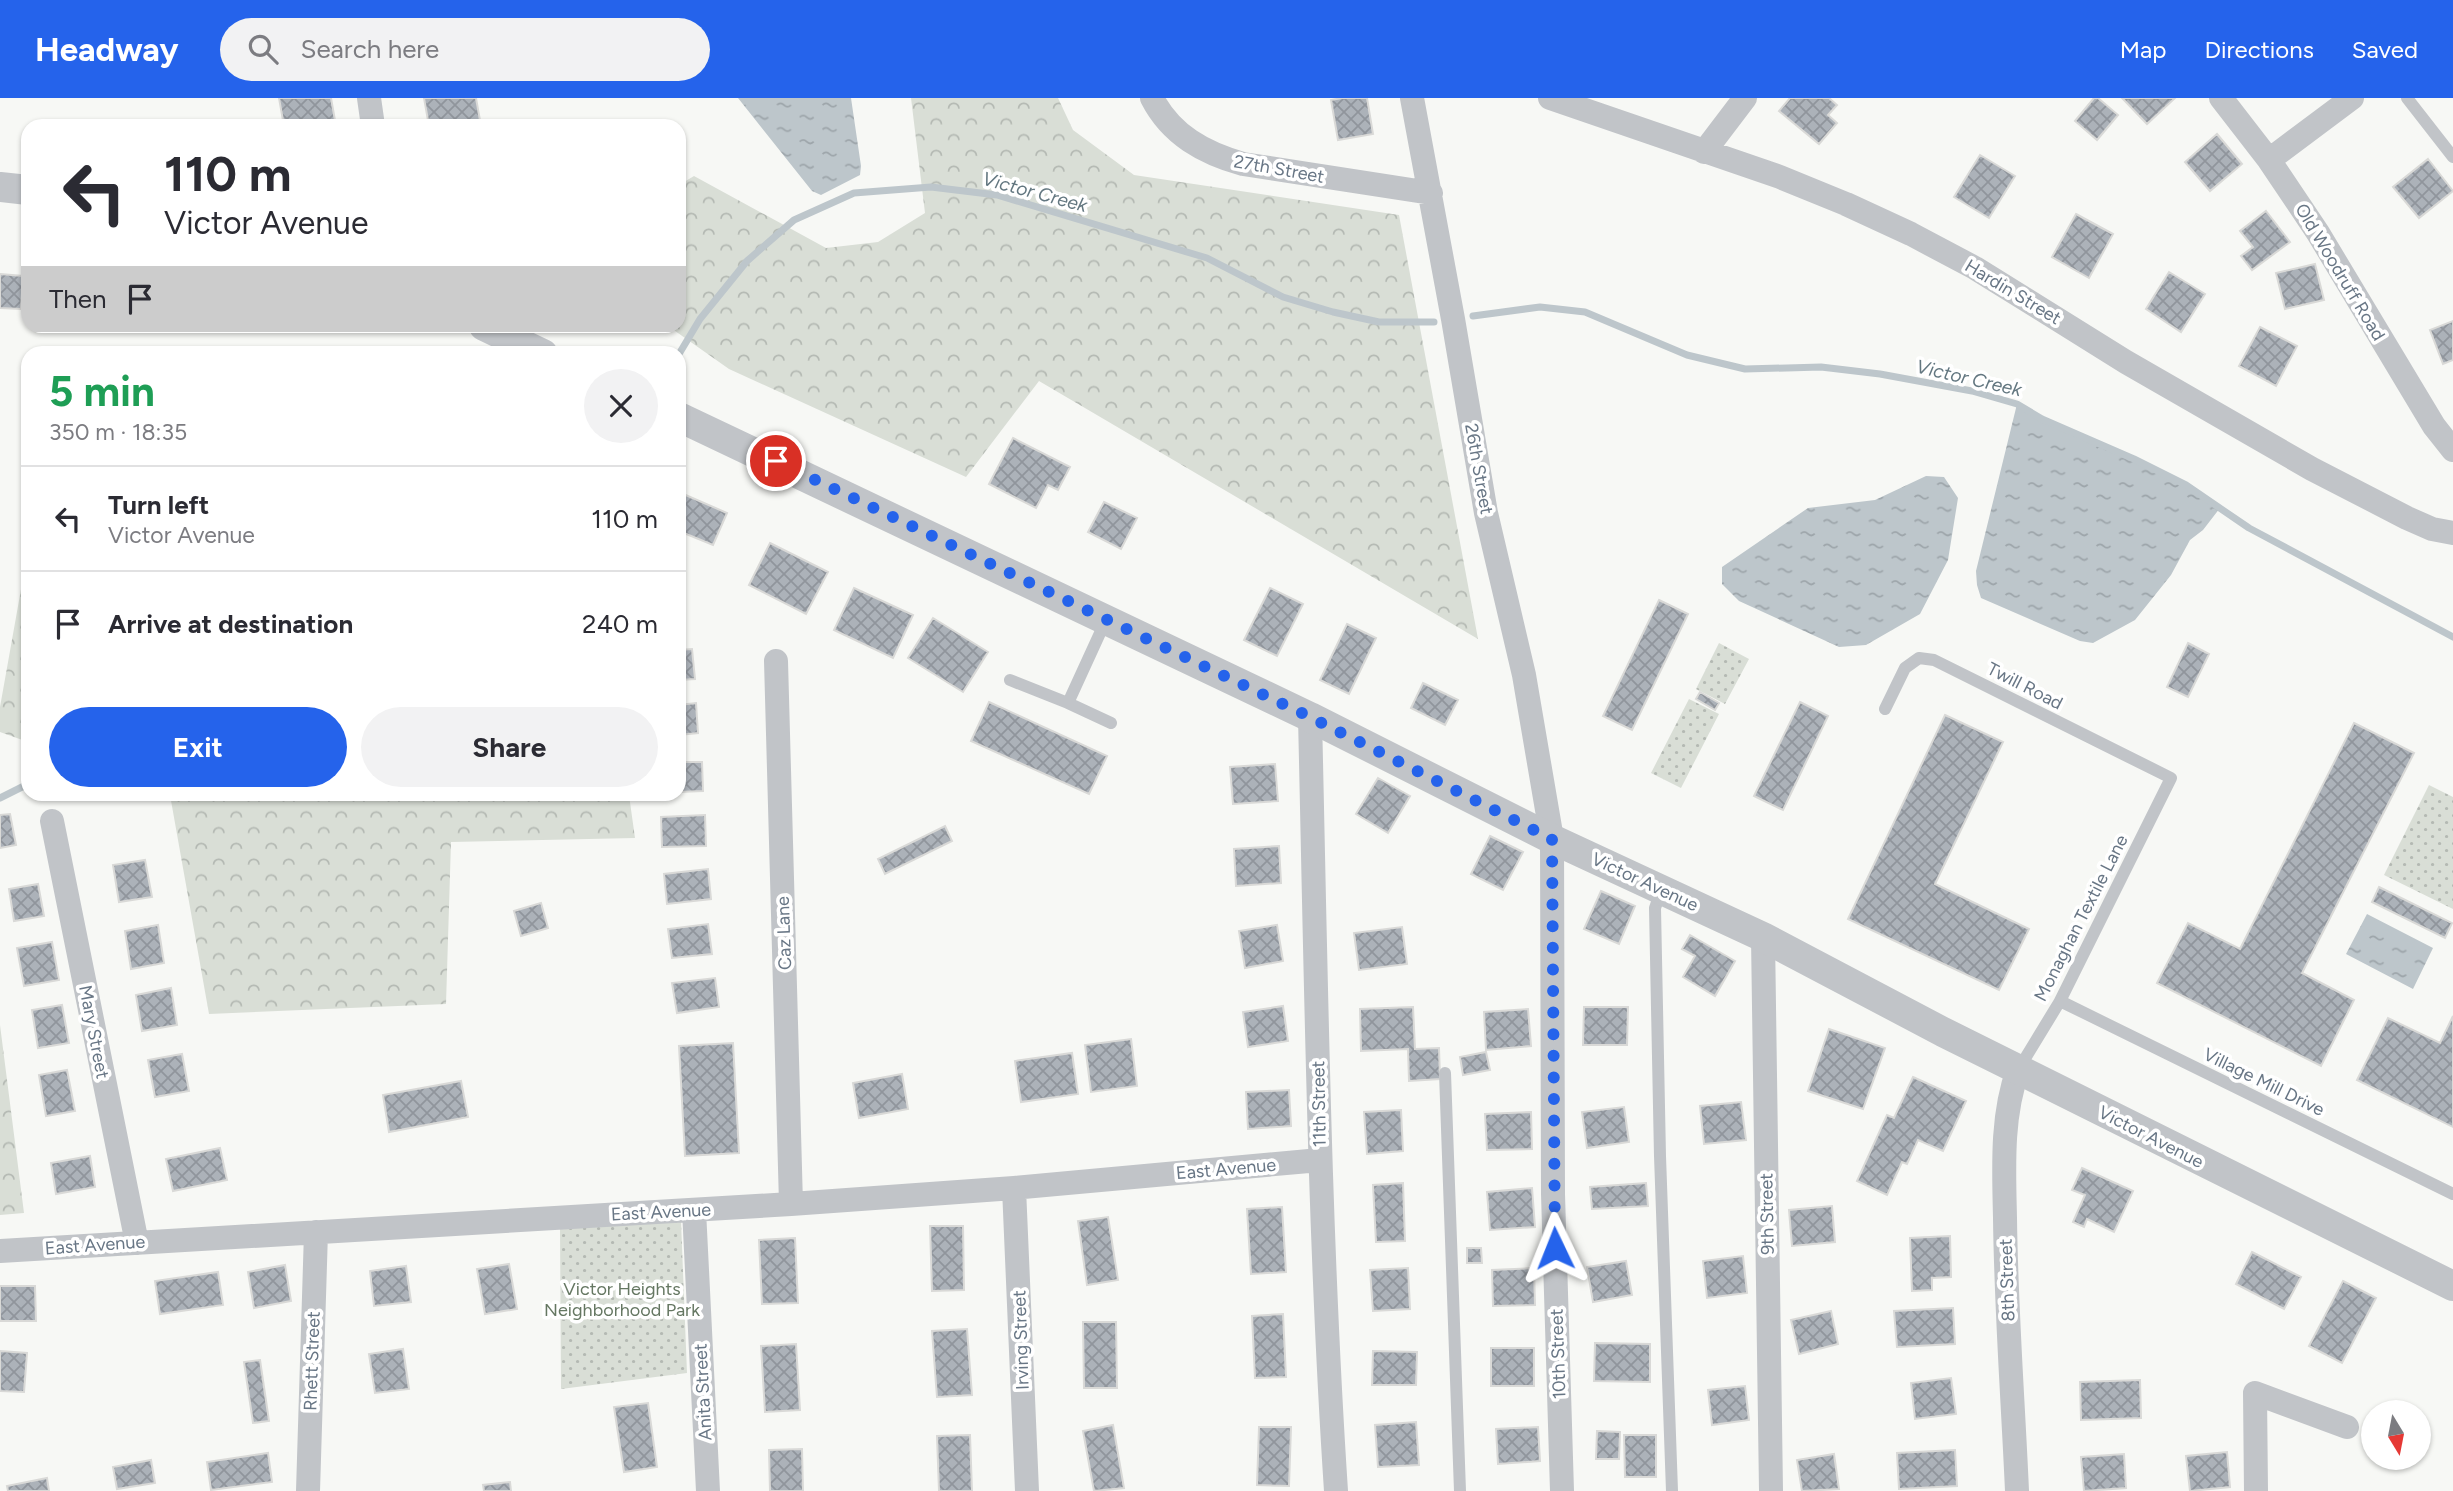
<!DOCTYPE html>
<html lang="en">
<head>
<meta charset="utf-8">
<style>
  body { margin:0; font-family:Figtree,sans-serif; background:#f2f2f3; color:#2b2b33; height:100vh; display:flex; flex-direction:column; font-size:26px; white-space:nowrap }
  * { box-sizing:border-box; margin:0 }
  p { font-size:23px; color:#7c7c81 }
  .icon { flex:none; width:38px; height:38px; fill:none; stroke:currentColor; stroke-width:2; stroke-linecap:round; stroke-linejoin:round }
  .map { position:relative; flex:1; overflow:hidden }
  .details { position:absolute; left:21px; top:248px; width:665px; height:455px; display:flex; flex-direction:column; background:#fff; border-radius:21px; box-shadow:0 2px 5px #0004 }
  .details>* { flex:none }
  .top-card { position:absolute; left:21px; top:21px; width:665px; height:214px; border-radius:21px; box-shadow:0 2px 5px #0004; background:#fff; color:#2b2b33; overflow:hidden }
  .needle { width:46px; rotate:170deg }
  .tools { position:absolute; left:2361px; top:1302px; display:grid; gap:14px }
  .tools a { display:grid; place-items:center; width:70px; height:70px; border-radius:50%; background:#fff; box-shadow:0 2px 5px #0004; font-size:35px }
  .pin { position:absolute; display:grid; place-items:center; width:60px; height:60px; color:#fff; margin:-30px; border:4px solid #fff; border-radius:50%; box-shadow:0 2px 7px #0007 }
  .me { position:absolute; width:77px; margin:-38px; rotate:358deg; stroke-linejoin:round; filter:drop-shadow(0 0 5px #0008) }
  .turn { display:flex; align-items:center; gap:24px; height:147px; padding:0 28px; font-size:32px }
  .turn .icon { width:91px; height:91px; stroke-width:2.5 }
  .turn b { display:block; font-size:49px; line-height:60px }
  .then { display:flex; align-items:center; height:66px; padding:0 28px; background:#0003; gap:14px; font-size:26px }
  .round { display:grid; place-items:center; flex:none; width:74px; height:74px; border-radius:37px; background:#f2f2f3 }
  .summary { display:flex; align-items:center; justify-content:space-between; height:119px; padding:0 28px }
  h1 { font-size:42px; font-weight:700; line-height:52px; color:#1e9e55 }
  .button { display:flex; gap:14px; margin-top:auto; padding:14px 28px }
  .button a { flex:1; height:80px; border-radius:42px; background:#2563eb; color:#fff; font-size:28px; font-weight:700; line-height:80px; text-align:center }
  .button a+a { background:#f2f2f3; color:#2b2b33 }
  ul { padding:0; list-style:none }
  li { display:flex; align-items:center; gap:21px; height:105px; padding:0 28px; border-top:2px solid #e1e1e2 }
  li div { flex:1 }
  li b { display:block; font-size:26px }
  li em { font-style:normal }
  header { display:flex; align-items:center; gap:42px; box-sizing:border-box; height:98px; padding:0 35px; background:#2563eb; color:#fff }
  header strong { font-size:33px }
  nav { display:flex; gap:38px; margin-inline-start:auto; font-size:24px }
  .search { width:490px; height:63px; background:#f2f2f3; display:flex; align-items:center; gap:18px; box-sizing:border-box; padding:0 24px; border-radius:38px; color:#7c7c81; font-size:26px }
  .map>svg:first-child { display:block }
</style>
</head>
<body>
<header>
<strong>Headway</strong>
<div class="search"><svg class="icon" aria-label="search" viewBox="0 0 24 24"><circle cx="10" cy="10" r="6"/><path d="M15 15l6 6"/></svg>Search here</div>
<nav><a>Map</a><a>Directions</a><a>Saved</a></nav>
</header>
<div class="map">
<svg width="2453" height="1393" viewBox="0 0 2453 1393">
  <defs>
    <pattern id="grass-dots" width="8" height="8" patternUnits="userSpaceOnUse" patternTransform="scale(1.75)"><rect width="8" height="8" fill="#d9ded6"/><path d="M2 2h.1M6 6h.1" fill="none" stroke="#b4b9b3" stroke-width="1.8" stroke-linecap="round"/></pattern>
    <pattern id="forest-crowns" width="20" height="18" patternUnits="userSpaceOnUse" patternTransform="scale(1.75)"><rect width="20" height="18" fill="#d9ded6"/><path d="M2 6a3 3 0 1 1 6 0M12 15a3 3 0 1 1 6 0" fill="none" stroke="#b4b9b3"/></pattern>
    <pattern id="water-ripples" width="26" height="14" patternUnits="userSpaceOnUse" patternTransform="scale(1.75)"><rect width="26" height="14" fill="#bdc6cb"/><path d="M2 4q2-2 4 0t4 0M15 11q2-2 4 0t4 0" fill="none" stroke="#9da5aa"/></pattern>
    <pattern id="building-cross-hatch" width="8" height="8" patternUnits="userSpaceOnUse" patternTransform="scale(1.75)"><rect width="8" height="8" fill="#acb2b9"/><path d="M0 0l8 8M0 8l8-8" fill="none" stroke="#90959c"/></pattern>
  </defs>
  <rect width="100%" height="100%" fill="#f7f8f5"/>
  <path fill="url(#grass-dots)" d="M 1719,545 L 1749,561 L 1725,606 L 1696,591 Z
    M 1689,601 L 1719,616 L 1681,690 L 1651,675 Z
    M 2429,687 L 2453,699 L 2453,811 L 2384,777 Z
    M 681,1123 L 687,1275 L 561,1291 L 560,1129 Z"/>
  <path fill="url(#forest-crowns)" d="M 911,0 L 1058,0 L 1073,32 L 1134,77 L 1399,117 L 1478,541 L 1039,283 L 966,379 L 729,271 L 668,228 L 679,228 L 679,87 L 694,78 L 826,150 L 878,144 L 925,115 Z
    M 28,452 L 28,644 L 0,634 L 0,609 Z
    M 170,697 L 629,697 L 635,740 L 451,744 L 446,906 L 209,916 Z
    M 0,927 L 24,1115 L 0,1117 Z"/>
  <path fill="url(#water-ripples)" d="M 738,0 L 851,0 L 861,68 L 860,77 L 821,97 L 812,93 Z
    M 2017,306 C 2054,329 2095,343 2135,362 C 2165,376 2192,392 2220,410 L 2203,432 L 2190,442 L 2171,477 L 2135,522 L 2093,545 L 2080,543 L 1981,500 L 1977,487 L 1976,473 Z
    M 1926,378 L 1944,379 L 1958,400 L 1948,462 L 1920,516 L 1866,547 L 1839,549 L 1739,503 L 1722,486 L 1722,469 L 1808,410 L 1875,402 Z
    M 2367,816 L 2433,850 L 2413,891 L 2346,856 Z"/>
  <g fill="none" stroke-linecap="round" stroke-linejoin="round">
    <path stroke="#bdc6cb" stroke-width="7" d="M 1473,218 L 1540,209 L 1585,214 L 1687,257 L 1745,271 L 1821,269 L 1880,276 L 1972,293 L 2017,306 L 2042,321 L 2134,361 L 2186,387 L 2249,430 L 2453,539
      M 679,256 L 700,221 L 747,163 L 794,122 L 854,95 L 931,89 L 997,97 L 1207,160 L 1283,199 L 1333,214 L 1379,224 L 1434,224
      M 0,700 L 28,686"/>
  </g>
  <path fill="url(#building-cross-hatch)" stroke="#d9d9d7" stroke-width="2" d="M 279,0 L 331,0 L 336,28 L 284,28 Z
    M 424,0 L 476,0 L 481,28 L 429,28 Z
    M 1342,0 L 1367,0 L 1373,36 L 1338,42 L 1331,2 Z
    M 1790,0 L 1829,0 L 1837,7 L 1828,17 L 1837,25 L 1819,46 L 1779,13 Z
    M 2094,0 L 2098,0 L 2118,17 L 2097,42 L 2075,23 Z
    M 2122,0 L 2175,0 L 2147,26 Z
    M 2217,36 L 2242,66 L 2210,93 L 2185,64 Z
    M 1980,57 L 2015,78 L 1989,120 L 1954,99 Z
    M 2428,61 L 2453,93 L 2419,120 L 2393,89 Z
    M 2266,113 L 2290,144 L 2252,172 L 2241,158 L 2253,149 L 2240,133 Z
    M 2076,116 L 2113,136 L 2089,180 L 2052,159 Z
    M 2315,166 L 2324,202 L 2285,211 L 2276,175 Z
    M 2169,174 L 2205,196 L 2181,234 L 2146,211 Z
    M 0,176 L 23,178 L 21,211 L 0,210 Z
    M 2453,223 L 2453,262 L 2443,266 L 2430,232 Z
    M 2260,229 L 2297,248 L 2276,288 L 2239,268 Z
    M 1013,340 L 1070,369 L 1058,392 L 1048,387 L 1036,410 L 989,386 Z
    M 681,395 L 727,415 L 713,447 L 679,433 Z
    M 1104,404 L 1137,420 L 1121,451 L 1088,434 Z
    M 770,445 L 828,474 L 806,516 L 749,487 Z
    M 854,490 L 913,517 L 893,560 L 834,532 Z
    M 1270,490 L 1303,506 L 1277,558 L 1244,542 Z
    M 1659,502 L 1688,516 L 1632,632 L 1603,618 Z
    M 933,520 L 988,554 L 963,594 L 908,560 Z
    M 1347,526 L 1376,540 L 1349,596 L 1320,582 Z
    M 2188,545 L 2209,556 L 2188,599 L 2167,589 Z
    M 692,551 L 695,581 L 679,582 L 679,552 Z
    M 1423,585 L 1458,602 L 1445,627 L 1411,610 Z
    M 1700,594 L 1719,605 L 1715,612 L 1696,601 Z
    M 989,604 L 1107,658 L 1089,696 L 971,643 Z
    M 1800,604 L 1828,618 L 1783,712 L 1754,698 Z
    M 696,605 L 698,635 L 679,637 L 679,607 Z
    M 1945,617 L 2003,644 L 1935,786 L 2029,831 L 1999,892 L 1848,821 Z
    M 2354,625 L 2414,655 L 2302,875 L 2354,902 L 2321,968 L 2157,885 L 2188,825 L 2240,851 Z
    M 679,664 L 702,664 L 703,693 L 679,694 Z
    M 1275,666 L 1278,703 L 1233,706 L 1230,669 Z
    M 1378,680 L 1410,698 L 1388,735 L 1356,716 Z
    M 10,716 L 16,747 L 0,750 L 0,717 Z
    M 705,717 L 706,748 L 662,749 L 661,719 Z
    M 945,728 L 952,743 L 885,776 L 878,761 Z
    M 1490,738 L 1523,754 L 1503,792 L 1471,776 Z
    M 1279,748 L 1281,785 L 1236,788 L 1234,751 Z
    M 145,762 L 152,799 L 119,804 L 113,767 Z
    M 708,771 L 711,801 L 667,806 L 664,776 Z
    M 38,786 L 44,818 L 14,823 L 9,791 Z
    M 2379,789 L 2452,825 L 2445,840 L 2372,804 Z
    M 1601,793 L 1635,808 L 1619,846 L 1584,831 Z
    M 541,805 L 548,830 L 521,838 L 514,813 Z
    M 708,826 L 712,856 L 672,860 L 668,831 Z
    M 158,827 L 164,865 L 131,871 L 125,833 Z
    M 1277,827 L 1283,863 L 1245,870 L 1239,833 Z
    M 1402,829 L 1407,866 L 1359,872 L 1354,835 Z
    M 1690,837 L 1735,863 L 1715,898 L 1683,879 L 1695,858 L 1682,851 Z
    M 52,844 L 59,882 L 24,888 L 17,850 Z
    M 715,880 L 719,909 L 677,915 L 672,885 Z
    M 171,890 L 177,927 L 142,933 L 136,897 Z
    M 62,907 L 69,945 L 38,950 L 32,912 Z
    M 1283,908 L 1288,943 L 1248,949 L 1243,914 Z
    M 1413,909 L 1415,951 L 1439,950 L 1440,981 L 1409,983 L 1408,951 L 1361,953 L 1360,911 Z
    M 1584,909 L 1628,909 L 1627,947 L 1583,947 Z
    M 1528,911 L 1531,948 L 1486,952 L 1484,914 Z
    M 2453,918 L 2453,1029 L 2357,982 L 2388,920 L 2440,945 Z
    M 1829,931 L 1885,950 L 1863,1011 L 1808,993 Z
    M 1131,941 L 1137,988 L 1091,994 L 1085,947 Z
    M 733,945 L 739,1055 L 685,1058 L 679,948 Z
    M 1486,954 L 1490,972 L 1463,977 L 1460,959 Z
    M 1072,955 L 1078,996 L 1021,1004 L 1015,963 Z
    M 182,956 L 189,993 L 155,999 L 148,962 Z
    M 67,972 L 75,1013 L 46,1018 L 39,977 Z
    M 902,976 L 908,1011 L 859,1020 L 853,985 Z
    M 1913,979 L 1966,1003 L 1943,1053 L 1918,1042 L 1907,1066 L 1902,1064 L 1887,1097 L 1857,1083 L 1887,1017 L 1894,1020 Z
    M 461,983 L 468,1019 L 389,1034 L 383,997 Z
    M 1289,992 L 1291,1028 L 1248,1031 L 1246,994 Z
    M 1741,1004 L 1746,1042 L 1704,1046 L 1700,1008 Z
    M 1624,1009 L 1629,1044 L 1587,1050 L 1582,1014 Z
    M 1401,1012 L 1403,1053 L 1367,1056 L 1364,1014 Z
    M 1531,1014 L 1532,1051 L 1487,1052 L 1485,1016 Z
    M 220,1050 L 227,1082 L 173,1093 L 166,1061 Z
    M 90,1058 L 95,1089 L 56,1096 L 51,1065 Z
    M 2082,1070 L 2133,1093 L 2114,1134 L 2087,1121 L 2084,1129 L 2073,1124 L 2085,1097 L 2072,1092 Z
    M 1403,1085 L 1405,1143 L 1376,1144 L 1373,1087 Z
    M 1646,1085 L 1648,1108 L 1592,1111 L 1590,1089 Z
    M 1532,1090 L 1535,1129 L 1490,1132 L 1487,1094 Z
    M 1832,1108 L 1835,1144 L 1792,1148 L 1789,1112 Z
    M 1282,1109 L 1286,1174 L 1251,1176 L 1247,1111 Z
    M 1108,1119 L 1118,1182 L 1087,1187 L 1078,1123 Z
    M 930,1128 L 963,1128 L 964,1192 L 932,1193 Z
    M 1950,1138 L 1951,1179 L 1932,1180 L 1932,1192 L 1912,1193 L 1910,1140 Z
    M 795,1140 L 798,1205 L 762,1206 L 759,1142 Z
    M 1467,1150 L 1481,1150 L 1482,1165 L 1467,1165 Z
    M 2252,1154 L 2301,1179 L 2284,1211 L 2236,1186 Z
    M 1743,1158 L 1747,1195 L 1707,1200 L 1703,1163 Z
    M 1626,1163 L 1632,1197 L 1593,1204 L 1587,1169 Z
    M 509,1166 L 517,1211 L 485,1216 L 477,1171 Z
    M 285,1167 L 291,1203 L 254,1210 L 248,1174 Z
    M 406,1168 L 411,1204 L 374,1208 L 370,1173 Z
    M 1408,1170 L 1410,1211 L 1373,1213 L 1370,1172 Z
    M 1534,1170 L 1535,1207 L 1493,1208 L 1492,1172 Z
    M 218,1174 L 223,1207 L 160,1216 L 155,1183 Z
    M 2343,1183 L 2376,1200 L 2342,1265 L 2309,1248 Z
    M 0,1188 L 35,1188 L 36,1223 L 0,1223 Z
    M 1953,1210 L 1955,1246 L 1897,1249 L 1894,1213 Z
    M 1831,1213 L 1838,1246 L 1799,1256 L 1791,1222 Z
    M 1283,1216 L 1286,1279 L 1255,1280 L 1252,1218 Z
    M 1083,1224 L 1116,1224 L 1117,1290 L 1084,1290 Z
    M 967,1231 L 972,1297 L 937,1299 L 932,1233 Z
    M 1595,1245 L 1650,1246 L 1650,1284 L 1594,1283 Z
    M 796,1246 L 800,1312 L 765,1314 L 761,1248 Z
    M 1491,1250 L 1534,1250 L 1534,1288 L 1491,1288 Z
    M 403,1251 L 409,1291 L 375,1295 L 369,1256 Z
    M 0,1253 L 27,1255 L 24,1294 L 0,1293 Z
    M 1373,1253 L 1417,1254 L 1416,1287 L 1372,1287 Z
    M 260,1262 L 269,1323 L 253,1325 L 244,1264 Z
    M 1951,1280 L 1956,1316 L 1915,1321 L 1911,1285 Z
    M 2140,1282 L 2141,1320 L 2081,1322 L 2080,1284 Z
    M 1745,1288 L 1749,1322 L 1712,1327 L 1708,1292 Z
    M 648,1305 L 657,1369 L 624,1374 L 614,1309 Z
    M 1416,1324 L 1419,1367 L 1378,1369 L 1375,1327 Z
    M 1113,1327 L 1124,1390 L 1094,1393 L 1083,1333 Z
    M 1259,1329 L 1291,1329 L 1289,1388 L 1257,1387 Z
    M 1538,1329 L 1540,1363 L 1498,1366 L 1496,1331 Z
    M 1597,1333 L 1620,1334 L 1619,1361 L 1596,1361 Z
    M 970,1337 L 972,1393 L 939,1393 L 937,1338 Z
    M 1624,1337 L 1656,1337 L 1656,1379 L 1625,1379 Z
    M 802,1351 L 803,1393 L 770,1393 L 769,1352 Z
    M 1955,1352 L 1957,1388 L 1899,1391 L 1897,1355 Z
    M 2227,1354 L 2230,1389 L 2190,1393 L 2186,1358 Z
    M 268,1355 L 272,1384 L 211,1392 L 207,1364 Z
    M 1834,1356 L 1839,1391 L 1802,1393 L 1797,1362 Z
    M 2124,1356 L 2126,1390 L 2084,1393 L 2081,1359 Z
    M 151,1362 L 155,1385 L 117,1391 L 113,1369 Z
    M 47,1380 L 49,1393 L 8,1393 L 7,1388 Z
    M 510,1384 L 511,1393 L 484,1393 L 483,1387 Z"/>
  <g fill="none" stroke-linecap="round" stroke-linejoin="round">
    <path stroke="#c1c4c8" stroke-width="12" d="M 2407,0 L 2453,59
      M 1106,522 L 1068,605 L 1111,625
      M 1010,582 L 1068,605
      M 1885,611 L 1905,570 L 1919,560 L 1934,562 L 2171,680 L 2060,903 L 2018,972
      M 1661,793 L 1655,810 L 1660,1058 L 1672,1393
      M 2060,903 L 2453,1096
      M 1445,975 L 1460,1393"/>
    <path stroke="#c1c4c8" stroke-width="24" d="M 369,0 L 373,28
      M 1152,0 C 1171,37 1204,55 1243,66 L 1431,95
      M 1412,0 L 1453,221 L 1486,415 L 1524,577 L 1552,741 L 1553,1096 L 1562,1393
      M 1550,0 L 1780,79 L 1846,106 L 1911,136 L 1975,170 L 2126,264 L 2312,371 L 2407,420 L 2432,431 L 2453,435
      M 2221,0 L 2269,62 L 2318,135 L 2434,328 L 2453,352
      M 1704,54 L 1745,0
      M 2269,62 L 2352,0
      M 776,563 L 791,1106
      M 1310,619 C 1316,877 1319,1135 1336,1393
      M 52,723 L 137,1145
      M 1763,839 L 1771,1393
      M 1014,1090 L 1027,1393
      M 694,1112 L 708,1393
      M 0,1153 L 791,1106 L 1014,1090 L 1320,1062
      M 308,1393 L 316,1134
      M 2017,1393 C 2013,1302 2006,1211 2005,1120 C 2004,1072 2001,1018 2018,972
      M 2256,1393 L 2255,1295 L 2347,1329"/>
    <path stroke="#c1c4c8" stroke-width="30" d="M 0,89 L 28,92
      M 484,228 L 543,256
      M 679,319 L 1310,619 L 1552,741 L 1763,839 L 1943,934 L 2453,1188"/>
  </g>
  <g fill="none" stroke-linecap="round" stroke-linejoin="round">
    <path stroke="#2563eb" stroke-width="12" stroke-dasharray="0 21.6" d="M 776,363 L 1310,619 L 1552,741 L 1555,1150"/>
  </g>
  <g text-anchor="middle" dominant-baseline="central" stroke-width="7" stroke-linejoin="round" paint-order="stroke">
    <g font-size="18" fill="#687685" stroke="#fff">
      <text transform="translate(1279 71) rotate(10)">27th Street</text>
      <text transform="translate(2340 174) rotate(59)">Old Woodruff Road</text>
      <text transform="translate(2013 194) rotate(31)">Hardin Street</text>
      <text transform="translate(1479 371) rotate(80)">26th Street</text>
      <text transform="translate(2025 588) rotate(27)">Twill Road</text>
      <text transform="translate(1645 784) rotate(25)">Victor Avenue</text>
      <text transform="translate(2081 820) rotate(-63)">Monaghan Textile Lane</text>
      <text transform="translate(784 835) rotate(-92)">Caz Lane</text>
      <text transform="translate(94 934) rotate(79)">Mary Street</text>
      <text transform="translate(2264 984) rotate(26)">Village Mill Drive</text>
      <text transform="translate(1319 1006) rotate(-91)">11th Street</text>
      <text transform="translate(2151 1039) rotate(27)">Victor Avenue</text>
      <text transform="translate(1226 1071) rotate(-5)">East Avenue</text>
      <text transform="translate(661 1114) rotate(-3)">East Avenue</text>
      <text transform="translate(1767 1116) rotate(-91)">9th Street</text>
      <text transform="translate(95 1147) rotate(-4)">East Avenue</text>
      <text transform="translate(2007 1182) rotate(-92)">8th Street</text>
      <text transform="translate(1021 1242) rotate(-92)">Irving Street</text>
      <text transform="translate(1558 1256) rotate(-92)">10th Street</text>
      <text transform="translate(312 1263) rotate(-88)">Rhett Street</text>
      <text transform="translate(703 1294) rotate(-93)">Anita Street</text>
    </g>
    <g font-size="18" fill="#657762" stroke="#fff">
      <text x="622" y="1191">Victor Heights<tspan x="622" dy="21">Neighborhood Park</tspan></text>
    </g>
    <g font-size="19" font-style="italic" fill="#637780" stroke="#fff">
      <text transform="translate(1035 94) rotate(15)">Victor Creek</text>
      <text transform="translate(1969 280) rotate(13)">Victor Creek</text>
    </g>
  </g>
</svg>
<div class="tools">
<a><svg class="needle" viewBox="-14 -14 28 28"><path d="M0-13l5 13h-10z" fill="#e53935"/><path d="M0 13l5-13h-10z" fill="#7c7c81"/></svg></a>
</div>
<div class="pin" style="left:776px;top:363px;background:#d93025"><svg class="icon" aria-label="arrive" viewBox="0 0 24 24"><path d="M6 21V4h12l-3 4 3 4H6"/></svg></div>
<svg class="me" style="left:1555px;top:1150px" viewBox="-20 -20 40 40"><path d="M0-17L14 15 0 8-14 15z" fill="#2563eb" stroke="#fff" stroke-width="4"/></svg>
<div class="top-card">
<div class="turn"><svg class="icon" aria-label="left" viewBox="0 0 24 24"><path d="M17 20v-9H6M10 6l-5 5 5 5"/></svg><div><b>110 m</b>Victor Avenue</div></div>
<div class="then">Then<svg class="icon" aria-label="arrive" viewBox="0 0 24 24"><path d="M6 21V4h12l-3 4 3 4H6"/></svg></div>
</div>
<section class="details">
<div class="summary"><div><h1>5 min</h1><p>350 m · 18:35</p></div><a class="round"><svg class="icon" aria-label="close" viewBox="0 0 24 24"><path d="M6 6l12 12M18 6L6 18"/></svg></a></div>
<ul>
<li><svg class="icon" aria-label="left" viewBox="0 0 24 24"><path d="M17 20v-9H6M10 6l-5 5 5 5"/></svg><div><b>Turn left</b><p>Victor Avenue</p></div><em>110 m</em></li>
<li><svg class="icon" aria-label="arrive" viewBox="0 0 24 24"><path d="M6 21V4h12l-3 4 3 4H6"/></svg><div><b>Arrive at destination</b></div><em>240 m</em></li>
</ul>
<div class="button"><a>Exit</a><a>Share</a></div>
</section>
</div>
</body>
</html>
